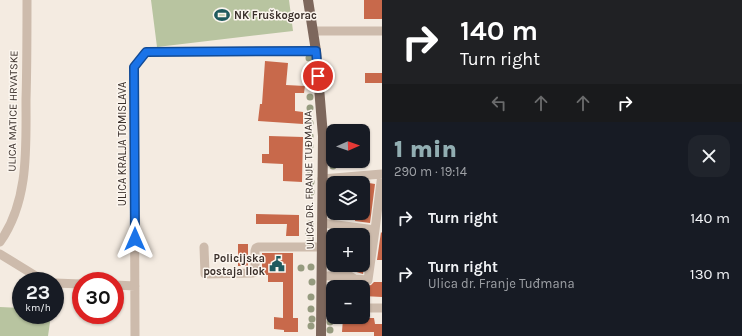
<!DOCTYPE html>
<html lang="en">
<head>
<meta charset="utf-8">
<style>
  body { margin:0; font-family:Karla,sans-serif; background:#20242c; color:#f1f3f6; height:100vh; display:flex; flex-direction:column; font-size:15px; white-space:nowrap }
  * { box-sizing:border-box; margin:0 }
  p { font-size:13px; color:#9ea1a6 }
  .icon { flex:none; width:22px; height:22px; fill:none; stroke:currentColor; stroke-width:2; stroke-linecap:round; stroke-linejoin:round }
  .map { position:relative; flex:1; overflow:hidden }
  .sheet { display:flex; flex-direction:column; background:#171b24; width:360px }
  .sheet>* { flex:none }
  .top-card { background:#202124; color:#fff; overflow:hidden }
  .needle { width:26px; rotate:88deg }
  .buttons { position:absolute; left:326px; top:124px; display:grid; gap:8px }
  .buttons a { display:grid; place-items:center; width:44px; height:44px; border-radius:8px; background:#171b24; box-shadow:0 1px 3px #0004; font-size:20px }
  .speed { position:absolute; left:12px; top:272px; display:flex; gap:8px; font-size:20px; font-weight:700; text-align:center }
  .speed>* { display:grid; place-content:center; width:52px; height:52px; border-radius:50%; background:#171b24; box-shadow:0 1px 3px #0004; line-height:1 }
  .speed small { font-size:10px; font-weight:400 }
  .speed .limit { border:6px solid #d22; background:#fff; color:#111 }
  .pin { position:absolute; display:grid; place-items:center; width:34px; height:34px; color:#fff; margin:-17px; border:2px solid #fff; border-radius:50%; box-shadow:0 1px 4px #0007 }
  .me { position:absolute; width:44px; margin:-22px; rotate:0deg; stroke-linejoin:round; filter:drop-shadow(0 0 3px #0008) }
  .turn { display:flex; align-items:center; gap:14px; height:84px; padding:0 12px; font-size:18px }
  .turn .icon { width:52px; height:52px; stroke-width:2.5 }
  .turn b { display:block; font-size:28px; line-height:34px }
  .lanes { display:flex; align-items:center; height:38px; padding:0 12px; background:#0003; justify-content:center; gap:20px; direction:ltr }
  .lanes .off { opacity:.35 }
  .round { display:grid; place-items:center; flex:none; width:42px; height:42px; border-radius:12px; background:#20242c }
  .summary { display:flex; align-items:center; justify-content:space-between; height:68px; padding:0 12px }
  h1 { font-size:24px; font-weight:800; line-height:30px; color:#92aeb2 }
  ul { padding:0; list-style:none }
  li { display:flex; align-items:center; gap:12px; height:56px; padding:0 12px }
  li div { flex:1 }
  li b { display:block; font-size:15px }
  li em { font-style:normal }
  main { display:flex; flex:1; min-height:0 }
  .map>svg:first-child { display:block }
</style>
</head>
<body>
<main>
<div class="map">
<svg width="382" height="336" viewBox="0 0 382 336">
  <rect width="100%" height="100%" fill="#f4ebe1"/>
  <path fill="#b8c4a0" d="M 151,0 L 289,0 L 293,31 L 157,47 Z
    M 0,307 L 21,308 L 21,315 L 51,315 L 48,336 L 0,336 Z"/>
  <path fill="#c8694b" d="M 364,0 L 382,0 L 382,19 L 364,19 Z
    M 265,61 L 288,63 L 286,85 L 305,86 L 304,93 L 295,93 L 295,111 L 303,112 L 303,124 L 258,121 L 260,104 L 262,104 Z
    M 365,73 L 382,73 L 382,83 L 365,83 Z
    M 269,136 L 303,137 L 302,182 L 283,181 L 283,164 L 262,163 L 262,154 L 269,154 Z
    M 363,182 L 375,184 L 370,223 L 355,221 L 356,213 L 363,213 Z
    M 256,214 L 299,215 L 299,236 L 286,236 L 287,224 L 256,224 Z
    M 381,232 L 382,233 L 382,260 L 377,260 Z
    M 354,233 L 368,235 L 365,260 L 363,260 L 363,235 L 353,235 Z
    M 238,244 L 248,244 L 248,266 L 238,266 Z
    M 262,253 L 293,253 L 293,318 L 298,318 L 298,332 L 284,332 L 284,330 L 274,329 L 274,317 L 283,318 L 283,282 L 268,282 L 268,275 L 262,275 Z
    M 350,265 L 364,265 L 363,274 L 350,270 Z
    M 348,282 L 354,285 L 368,286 L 371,285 L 374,282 L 382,282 L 382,297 L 363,296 L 363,287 L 348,287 Z
    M 343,318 L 374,318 L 375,324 L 382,324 L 382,336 L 374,336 L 374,332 L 342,332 Z"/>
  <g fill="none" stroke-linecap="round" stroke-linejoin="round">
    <path stroke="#cdbbac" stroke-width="9" d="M 314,31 L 382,31
      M 322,179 L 382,174
      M 322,223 L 375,230 L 382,174
      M 0,242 C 29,201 26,148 26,100 C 27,67 27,33 27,0
      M 204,247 L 205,274 L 253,273 L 255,272 L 255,251 L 256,248 L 258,247 L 322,247
      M 0,254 L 44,281
      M 322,276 L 350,276 L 355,279 L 368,280 L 375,230
      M 55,283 L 81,284
      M 115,285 L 135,286
      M 363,308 L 382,308
      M 322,309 L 333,309
      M 135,336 L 134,67 L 146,52 L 316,51"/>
    <path stroke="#7d675c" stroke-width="10" d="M 308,0 L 316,51 L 323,136 L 321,336"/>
  </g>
  <g fill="#969b7f">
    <circle cx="309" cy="58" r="3.5"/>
    <circle cx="310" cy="66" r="3.5"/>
    <circle cx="310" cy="74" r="3.5"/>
    <circle cx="311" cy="87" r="3.5"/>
    <circle cx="310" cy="97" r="3.5"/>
    <circle cx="310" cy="108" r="3.5"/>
    <circle cx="310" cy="123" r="3.5"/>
    <circle cx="310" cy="136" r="3.5"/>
    <circle cx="310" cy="146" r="3.5"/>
    <circle cx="333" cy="166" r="3.5"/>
    <circle cx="310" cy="170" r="3.5"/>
    <circle cx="311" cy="182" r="3.5"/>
    <circle cx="311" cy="192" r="3.5"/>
    <circle cx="310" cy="214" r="3.5"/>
    <circle cx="310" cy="224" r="3.5"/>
    <circle cx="309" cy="234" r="3.5"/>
    <circle cx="309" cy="242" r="3.5"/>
    <circle cx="311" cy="267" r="3.5"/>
    <circle cx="301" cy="268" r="3.5"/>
    <circle cx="312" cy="282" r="3.5"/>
    <circle cx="311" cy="297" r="3.5"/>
    <circle cx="311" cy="309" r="3.5"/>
    <circle cx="312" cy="319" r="3.5"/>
    <circle cx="330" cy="322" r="3.5"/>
    <circle cx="311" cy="326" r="3.5"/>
    <circle cx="330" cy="330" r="3.5"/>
  </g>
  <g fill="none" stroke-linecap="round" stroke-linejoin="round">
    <defs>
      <path id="route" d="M 135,239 L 134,67 L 146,52 L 316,51 L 318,76"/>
    </defs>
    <use href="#route" stroke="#114b97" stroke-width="10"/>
    <use href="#route" stroke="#1a73e8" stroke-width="7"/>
  </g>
  <defs>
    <symbol id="stadium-bare" viewBox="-9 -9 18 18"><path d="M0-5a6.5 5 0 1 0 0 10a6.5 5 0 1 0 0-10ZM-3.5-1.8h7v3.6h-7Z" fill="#1f5a5e" stroke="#fbf5ee" stroke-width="2.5" paint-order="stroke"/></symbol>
    <symbol id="civic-bare" viewBox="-9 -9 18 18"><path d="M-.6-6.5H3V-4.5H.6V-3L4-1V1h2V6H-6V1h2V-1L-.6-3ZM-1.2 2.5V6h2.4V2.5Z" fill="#1f5a5e" stroke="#fbf5ee" stroke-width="2.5" paint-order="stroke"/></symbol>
  </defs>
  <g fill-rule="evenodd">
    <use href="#stadium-bare" x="211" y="4" width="22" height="22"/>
    <use href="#civic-bare" x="266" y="253" width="22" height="22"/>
  </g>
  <g text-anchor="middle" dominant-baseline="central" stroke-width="3" stroke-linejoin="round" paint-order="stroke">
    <g font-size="11" font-weight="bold" fill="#3b302b" stroke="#fbf5ee" text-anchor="start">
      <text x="234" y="15">NK Fruškogorac</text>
      <text x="265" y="258" text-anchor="end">Policijska<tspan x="265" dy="13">postaja Ilok</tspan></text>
    </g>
    <g font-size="11" fill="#3b302b" stroke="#fbf5ee">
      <text transform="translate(13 111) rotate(-89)">ULICA MATICE HRVATSKE</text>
      <text transform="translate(122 144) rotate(-90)">ULICA KRALJA TOMISLAVA</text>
      <text transform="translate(309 180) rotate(-91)">ULICA DR. FRANJE TUĐMANA</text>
    </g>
  </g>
</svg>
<div class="buttons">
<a><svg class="needle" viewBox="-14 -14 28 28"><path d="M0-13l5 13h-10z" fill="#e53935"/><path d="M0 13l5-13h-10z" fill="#9ea1a6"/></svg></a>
<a><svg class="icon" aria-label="layers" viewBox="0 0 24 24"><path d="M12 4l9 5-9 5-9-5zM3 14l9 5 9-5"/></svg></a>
<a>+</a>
<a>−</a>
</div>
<div class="speed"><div>23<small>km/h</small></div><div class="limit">30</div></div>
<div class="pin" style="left:318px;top:76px;background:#d93025"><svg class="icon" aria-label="arrive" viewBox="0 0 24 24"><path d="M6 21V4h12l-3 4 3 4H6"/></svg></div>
<svg class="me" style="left:135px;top:239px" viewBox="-20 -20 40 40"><path d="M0-17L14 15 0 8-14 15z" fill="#1a73e8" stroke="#fff" stroke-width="4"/></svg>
</div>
<section class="sheet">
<div class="top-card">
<div class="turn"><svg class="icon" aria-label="right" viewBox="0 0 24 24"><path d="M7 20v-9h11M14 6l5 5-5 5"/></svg><div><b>140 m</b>Turn right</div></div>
<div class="lanes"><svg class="icon off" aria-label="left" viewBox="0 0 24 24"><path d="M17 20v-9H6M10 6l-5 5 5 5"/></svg><svg class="icon off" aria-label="ahead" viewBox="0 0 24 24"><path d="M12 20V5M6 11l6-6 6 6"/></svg><svg class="icon off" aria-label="ahead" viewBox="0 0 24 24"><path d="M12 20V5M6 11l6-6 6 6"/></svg><svg class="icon" aria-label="right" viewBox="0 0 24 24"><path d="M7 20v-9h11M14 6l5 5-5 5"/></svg></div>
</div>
<div class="summary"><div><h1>1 min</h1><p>290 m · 19:14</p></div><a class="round"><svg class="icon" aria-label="close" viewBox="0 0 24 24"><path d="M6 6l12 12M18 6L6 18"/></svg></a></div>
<ul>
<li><svg class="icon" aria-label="right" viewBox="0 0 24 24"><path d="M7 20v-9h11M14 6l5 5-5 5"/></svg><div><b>Turn right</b></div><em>140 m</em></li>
<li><svg class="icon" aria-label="right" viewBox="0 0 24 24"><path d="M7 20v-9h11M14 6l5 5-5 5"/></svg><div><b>Turn right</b><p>Ulica dr. Franje Tuđmana</p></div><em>130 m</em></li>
</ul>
</section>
</main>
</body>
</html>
